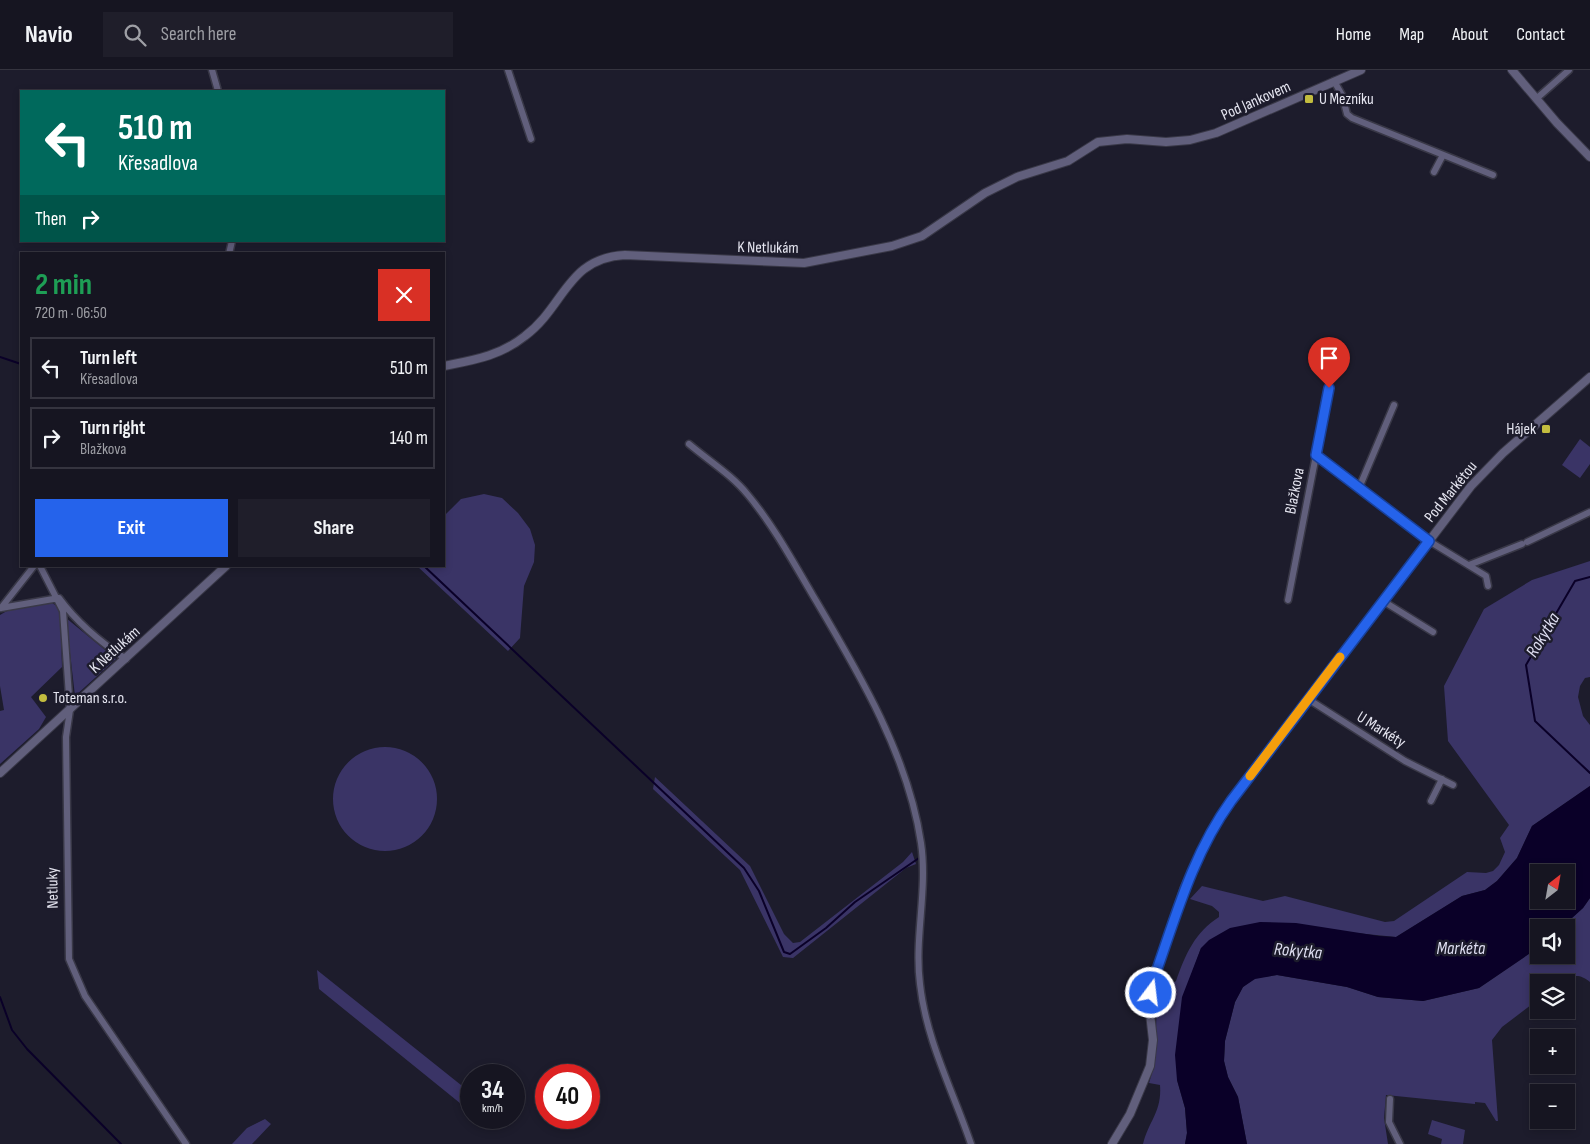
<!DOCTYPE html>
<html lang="en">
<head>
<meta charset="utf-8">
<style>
  body { margin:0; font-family:"Sofia Sans Condensed",sans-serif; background:#1f1e2a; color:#f1f3f6; height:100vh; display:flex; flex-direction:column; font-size:19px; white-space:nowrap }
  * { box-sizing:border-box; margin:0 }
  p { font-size:16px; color:#9e9fa5 }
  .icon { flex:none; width:28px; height:28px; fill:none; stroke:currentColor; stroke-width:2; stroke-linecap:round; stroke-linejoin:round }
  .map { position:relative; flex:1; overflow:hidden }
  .details { position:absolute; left:20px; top:182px; width:425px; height:315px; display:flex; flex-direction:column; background:#161521; border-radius:0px; box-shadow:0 2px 8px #0003,0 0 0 1px #35343f }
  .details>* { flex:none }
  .banner { position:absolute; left:20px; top:20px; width:425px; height:152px; border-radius:0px; box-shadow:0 2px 8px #0003,0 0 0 1px #35343f; background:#00695c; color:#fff; overflow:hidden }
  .needle { width:32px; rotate:31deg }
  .fabs { position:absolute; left:1530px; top:794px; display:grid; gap:10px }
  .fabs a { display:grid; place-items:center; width:45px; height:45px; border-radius:0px; background:#161521; box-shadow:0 2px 8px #0003,0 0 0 1px #35343f; font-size:25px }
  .speed { position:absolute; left:460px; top:994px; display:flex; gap:10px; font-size:25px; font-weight:700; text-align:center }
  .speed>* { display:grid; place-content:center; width:65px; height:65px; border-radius:50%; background:#161521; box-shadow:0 2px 8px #0003,0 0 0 1px #35343f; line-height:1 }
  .speed small { font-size:12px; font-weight:400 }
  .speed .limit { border:8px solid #d22; background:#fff; color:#111 }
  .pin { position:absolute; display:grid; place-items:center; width:42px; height:42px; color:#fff; margin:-51px -21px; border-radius:50% 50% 50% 0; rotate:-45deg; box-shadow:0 0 5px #0007 }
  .pin .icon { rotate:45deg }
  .me { position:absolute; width:55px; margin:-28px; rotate:15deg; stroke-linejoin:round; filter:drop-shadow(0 0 4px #0008) }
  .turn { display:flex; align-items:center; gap:18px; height:105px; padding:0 15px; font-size:22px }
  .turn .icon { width:65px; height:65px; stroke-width:2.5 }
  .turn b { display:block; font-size:35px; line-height:42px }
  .then { display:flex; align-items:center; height:48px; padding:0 15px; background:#0003; gap:10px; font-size:19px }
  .round { display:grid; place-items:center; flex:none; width:52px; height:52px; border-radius:0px; background:#1f1e2a }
  .head { display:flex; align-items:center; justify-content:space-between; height:85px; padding:0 15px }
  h1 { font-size:30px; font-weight:700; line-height:38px; color:#1e9e55 }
  .action { display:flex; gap:10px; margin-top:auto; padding:10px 15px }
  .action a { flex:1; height:58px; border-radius:0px; background:#2563eb; color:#fff; font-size:20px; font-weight:700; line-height:58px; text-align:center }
  .action a+a { background:#1f1e2a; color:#f1f3f6 }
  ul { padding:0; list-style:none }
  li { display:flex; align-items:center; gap:15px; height:62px; margin:0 10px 8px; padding:0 5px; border:2px solid #35343f; border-radius:0px }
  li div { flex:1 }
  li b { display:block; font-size:19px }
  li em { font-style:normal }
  header { display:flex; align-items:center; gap:30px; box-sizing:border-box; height:70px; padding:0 25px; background:#161521; border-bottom:1px solid #35343f }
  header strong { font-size:24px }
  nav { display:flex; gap:28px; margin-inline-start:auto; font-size:18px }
  .search { width:350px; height:45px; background:#1f1e2a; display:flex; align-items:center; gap:12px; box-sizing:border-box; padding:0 18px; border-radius:0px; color:#9e9fa5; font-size:19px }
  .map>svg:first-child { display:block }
</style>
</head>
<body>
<header>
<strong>Navio</strong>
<div class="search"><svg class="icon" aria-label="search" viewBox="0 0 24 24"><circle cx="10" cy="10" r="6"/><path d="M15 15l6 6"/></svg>Search here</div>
<nav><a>Home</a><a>Map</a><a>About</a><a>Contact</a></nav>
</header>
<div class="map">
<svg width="1590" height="1074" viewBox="0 0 1590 1074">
  <rect width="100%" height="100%" fill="#1d1c2c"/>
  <path fill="#3a3466" d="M 1580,369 L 1590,377 L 1590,394 L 1580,408 L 1562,395 Z
    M 484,424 L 502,428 L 518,443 L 530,459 L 535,475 L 534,492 L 524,516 L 520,568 L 508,581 L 417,496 L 444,496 L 444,446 L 461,429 Z
    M 1590,491 L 1590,607 L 1585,608 L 1580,616 L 1578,627 L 1583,646 L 1590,655 L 1590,716 L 1532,756 L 1517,788 L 1497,811 L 1485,820 L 1462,826 L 1396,867 L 1356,863 L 1201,878 L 1192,903 L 1177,1010 L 1185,1038 L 1187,1063 L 1185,1074 L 1143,1074 C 1149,1050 1162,1042 1160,1015 L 1149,1013 C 1160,982 1153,953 1159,922 L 1176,911 C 1185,885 1195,862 1219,847 L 1219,842 L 1212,836 L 1190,829 L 1202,816 L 1263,831 L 1285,826 L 1385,852 L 1394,851 L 1467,802 L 1486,803 L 1493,801 L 1499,795 L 1505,782 L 1500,768 L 1509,755 L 1448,671 L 1444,616 L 1484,539 L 1532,510 Z
    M 52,533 L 60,538 L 62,597 L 31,627 L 46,647 L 39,659 L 0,694 L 0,641 L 4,640 L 0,616 L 0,545 C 14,535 35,535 52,533 Z
    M 66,548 L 116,589 L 75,626 Z
    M333 729a52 52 0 1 1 104 0a52 52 0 1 1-104 0Z
    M 655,707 L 750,796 L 784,864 L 793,873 L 800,872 L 903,792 L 912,782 L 916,794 L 906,798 L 793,888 L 783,887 L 740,800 L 653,719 Z
    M 1590,828 L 1590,912 C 1578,902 1572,906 1560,912 C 1554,914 1545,912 1539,912 L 1539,929 L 1502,957 L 1492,970 L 1498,1051 L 1496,1051 L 1485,1033 L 1475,1032 L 1475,1034 L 1386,1025 L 1384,1048 L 1388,1074 L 1247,1074 L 1238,1027 L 1228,1007 L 1224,991 L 1225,971 L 1235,932 L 1243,917 L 1255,908 L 1277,905 L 1347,917 L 1378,927 L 1423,931 L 1479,918 L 1539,877 L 1539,885 L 1566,885 L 1566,858 L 1562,857 L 1583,838 Z
    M 317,900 L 471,1023 L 471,1042 L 319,919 Z
    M 265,1049 L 271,1054 L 252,1074 L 232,1074 L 247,1058 Z
    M 1432,1050 L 1465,1060 L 1463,1074 L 1441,1074 L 1442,1069 L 1428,1064 Z"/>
  <path fill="#0a0028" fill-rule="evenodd" d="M 1590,716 L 1590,828 L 1583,838 L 1562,857 L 1539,858 L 1539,877 L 1479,918 L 1423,931 L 1378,927 L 1347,917 L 1277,905 L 1255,909 L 1243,917 L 1235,932 L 1225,971 L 1224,991 L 1228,1007 L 1238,1027 L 1247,1074 L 1185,1074 L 1187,1063 L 1185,1038 L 1177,1010 L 1175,985 L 1182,927 L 1201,878 L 1209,870 L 1230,858 L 1260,852 L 1296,853 L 1379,866 L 1396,867 L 1462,826 L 1485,820 L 1497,811 L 1517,788 L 1532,756 ZM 1539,802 L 1566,802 L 1566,830 L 1539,830 Z"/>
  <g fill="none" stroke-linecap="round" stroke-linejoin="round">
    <path stroke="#0a0028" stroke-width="2" d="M 0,287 L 21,294
      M 424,496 L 744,798 L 759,821 L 784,882 L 790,884 L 826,858 L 855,832 L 919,788
      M 1590,507 L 1575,511 L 1526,595 L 1535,651 L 1590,703
      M 0,927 L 12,960 L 27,979 L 121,1074"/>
    <defs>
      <path id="minor" d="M 212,0 L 218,21
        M 508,0 L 531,69
        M 1334,11 L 1342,25 L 1347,44 L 1352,48 L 1493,105
        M 1536,29 L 1569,0
        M 1434,102 L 1443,85
        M 229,184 L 232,171
        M 689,374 C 709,391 732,405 748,425 C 773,455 792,490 812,524 C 857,600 908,684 921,773 C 928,820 914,868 920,914 C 926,970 953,1021 971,1074
        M 1316,385 L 1429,471 L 1486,506 L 1488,516
        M 1359,418 L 1394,335
        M 1527,472 L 1590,442
        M 1469,495 L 1522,474
        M 40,496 L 63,541 L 70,640 L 66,667 L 69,889 L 85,926 L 186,1074
        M 1288,530 L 1329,318
        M 1383,531 L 1433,562
        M 1,538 L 59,528 C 78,554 100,572 126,589
        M 1,538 L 34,496
        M 1308,629 L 1405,691 L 1453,715
        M 1431,731 L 1442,709
        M 1390,1029 L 1389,1052 L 1400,1074"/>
      <path id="tertiary" d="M 1512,0 L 1557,53 L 1590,87
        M 444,296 C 474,290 500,286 525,266 C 565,236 567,188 625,185 L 804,193 L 892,176 L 922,166 L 985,123 L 1017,107 L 1068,91 L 1098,72 L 1127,69 L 1166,72 L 1190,70 L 1216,63 L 1361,0
        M 0,703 L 226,496
        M 1112,1074 L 1130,1044 L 1150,996 L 1153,970 L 1149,935 L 1153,911 L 1184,819 L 1211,762 L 1231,731 L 1471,416 L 1503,383 L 1590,307"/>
    </defs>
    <use href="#minor" stroke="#393847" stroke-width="9"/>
    <use href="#tertiary" stroke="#393847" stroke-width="10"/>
    <use href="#minor" stroke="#615f7c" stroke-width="6"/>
    <use href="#tertiary" stroke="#615f7c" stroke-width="8"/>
  </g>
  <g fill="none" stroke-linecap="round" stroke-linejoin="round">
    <defs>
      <path id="route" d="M 1151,923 L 1153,911 C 1175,849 1192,785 1231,731 L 1429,471 L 1316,385 L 1329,318"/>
    </defs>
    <use href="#route" stroke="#184099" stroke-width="12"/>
    <use href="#route" stroke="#2563eb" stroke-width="9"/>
    <path stroke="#f59e0b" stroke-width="9" d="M 1250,706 L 1340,587"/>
  </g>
  <g fill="#c3bd3f" stroke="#1d1c2c" stroke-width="2">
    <rect x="1304" y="24" width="10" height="10" rx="2.5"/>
    <rect x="1541" y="354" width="10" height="10" rx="2.5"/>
    <circle cx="43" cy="628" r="5"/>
  </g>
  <g text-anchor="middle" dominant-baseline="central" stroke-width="5" stroke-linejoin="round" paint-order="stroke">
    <g font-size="16" fill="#e5e5f0" stroke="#1d1c2c" text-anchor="start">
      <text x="1319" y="29">U Mezníku</text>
      <text x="1536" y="359" text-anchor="end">Hájek</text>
      <text x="53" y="628">Toteman s.r.o.</text>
    </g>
    <g font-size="16" fill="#e5e5f0" stroke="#1d1c2c">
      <text transform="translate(1256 31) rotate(-24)">Pod Jankovem</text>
      <text transform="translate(768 178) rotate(1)">K Netlukám</text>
      <text transform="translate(1295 421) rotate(-79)">Blažkova</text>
      <text transform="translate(1451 422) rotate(-51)">Pod Markétou</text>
      <text transform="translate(115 580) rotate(-42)">K Netlukám</text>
      <text transform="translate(1381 660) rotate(32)">U Markéty</text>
      <text transform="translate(53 818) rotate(-91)">Netluky</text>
    </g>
    <g font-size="18" font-style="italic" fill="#dedef1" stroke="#1d1c2c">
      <text transform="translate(1543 565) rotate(-59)">Rokytka</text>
      <text x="1461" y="878">Markéta</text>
      <text transform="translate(1298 881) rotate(5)">Rokytka</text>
    </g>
  </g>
</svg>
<div class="fabs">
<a><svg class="needle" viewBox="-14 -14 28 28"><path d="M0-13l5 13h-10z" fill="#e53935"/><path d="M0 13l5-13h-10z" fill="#9e9fa5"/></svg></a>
<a><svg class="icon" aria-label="sound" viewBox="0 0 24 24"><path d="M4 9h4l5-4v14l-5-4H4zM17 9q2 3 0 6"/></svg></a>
<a><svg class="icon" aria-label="layers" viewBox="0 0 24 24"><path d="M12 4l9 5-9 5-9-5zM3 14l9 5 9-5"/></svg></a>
<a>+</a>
<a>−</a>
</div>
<div class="speed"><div>34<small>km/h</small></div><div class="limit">40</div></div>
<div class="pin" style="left:1329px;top:318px;background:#d93025"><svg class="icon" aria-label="arrive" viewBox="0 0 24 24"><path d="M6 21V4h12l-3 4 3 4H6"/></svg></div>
<svg class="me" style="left:1151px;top:923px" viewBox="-20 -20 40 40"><circle r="17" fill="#2563eb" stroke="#fff" stroke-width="3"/><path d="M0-11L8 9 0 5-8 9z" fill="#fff"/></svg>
<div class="banner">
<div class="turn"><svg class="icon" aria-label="left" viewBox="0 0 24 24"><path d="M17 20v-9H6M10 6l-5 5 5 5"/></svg><div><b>510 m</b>Křesadlova</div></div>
<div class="then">Then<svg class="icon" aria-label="right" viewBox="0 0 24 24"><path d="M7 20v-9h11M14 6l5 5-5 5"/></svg></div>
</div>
<section class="details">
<div class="head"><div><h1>2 min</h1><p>720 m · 06:50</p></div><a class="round" style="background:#d93025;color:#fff"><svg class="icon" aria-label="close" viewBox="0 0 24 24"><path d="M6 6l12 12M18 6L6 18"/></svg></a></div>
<ul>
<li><svg class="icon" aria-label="left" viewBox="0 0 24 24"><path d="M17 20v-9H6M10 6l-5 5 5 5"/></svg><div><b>Turn left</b><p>Křesadlova</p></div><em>510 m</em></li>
<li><svg class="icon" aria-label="right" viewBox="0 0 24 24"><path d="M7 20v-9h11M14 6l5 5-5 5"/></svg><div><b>Turn right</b><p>Blažkova</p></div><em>140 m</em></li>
</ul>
<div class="action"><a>Exit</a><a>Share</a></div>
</section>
</div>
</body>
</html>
